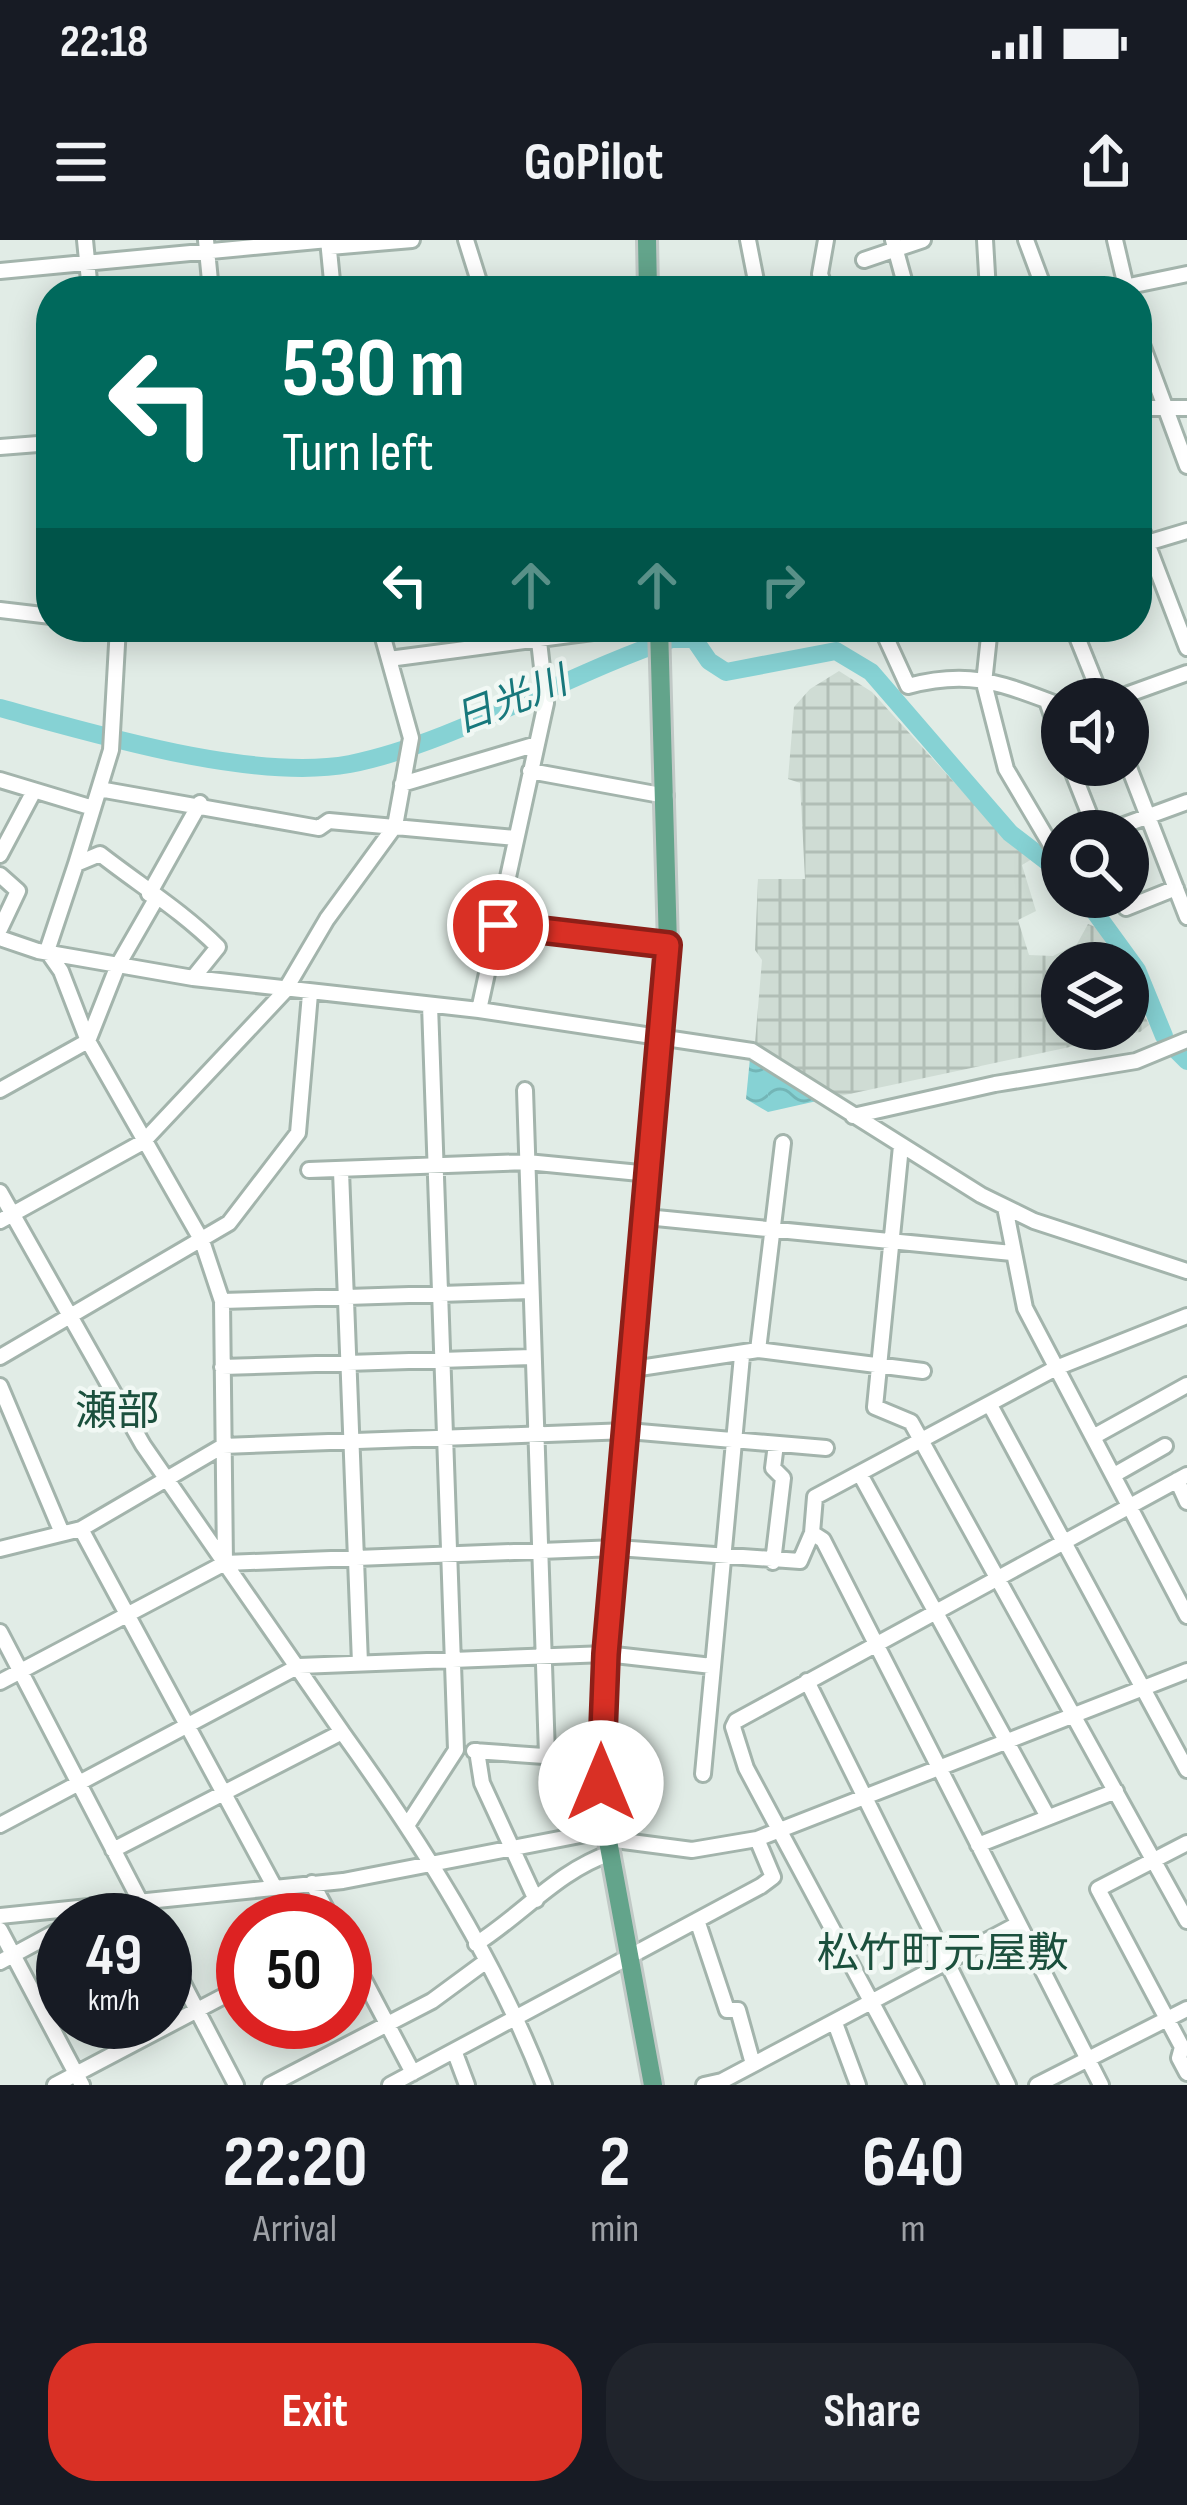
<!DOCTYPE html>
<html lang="en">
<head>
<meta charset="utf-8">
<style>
  body { margin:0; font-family:"Sofia Sans Condensed","Noto Sans JP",sans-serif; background:#20242c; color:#f1f3f6; height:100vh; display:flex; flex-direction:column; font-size:45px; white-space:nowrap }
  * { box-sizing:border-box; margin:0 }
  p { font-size:39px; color:#9ea1a6 }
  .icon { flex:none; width:66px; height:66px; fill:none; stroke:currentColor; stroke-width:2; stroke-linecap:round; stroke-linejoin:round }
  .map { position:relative; height:1845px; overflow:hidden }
  .panel { display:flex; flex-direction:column; background:#171b24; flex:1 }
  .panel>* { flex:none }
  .hud { position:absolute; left:36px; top:36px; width:1116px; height:366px; border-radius:48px; box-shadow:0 6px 30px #0003; background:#00695c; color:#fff; overflow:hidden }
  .tools { position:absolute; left:1041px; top:438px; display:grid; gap:24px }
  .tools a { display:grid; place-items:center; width:108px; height:108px; border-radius:50%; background:#171b24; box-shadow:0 6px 30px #0003; font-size:60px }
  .speed { position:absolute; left:36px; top:1653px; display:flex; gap:24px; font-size:60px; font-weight:700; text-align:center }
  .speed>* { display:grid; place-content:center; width:156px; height:156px; border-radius:50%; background:#171b24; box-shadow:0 6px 30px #0003; line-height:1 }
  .speed small { font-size:30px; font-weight:400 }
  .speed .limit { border:18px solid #d22; background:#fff; color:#111 }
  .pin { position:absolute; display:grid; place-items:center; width:102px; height:102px; color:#fff; margin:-51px; border:6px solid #fff; border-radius:50%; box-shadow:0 3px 12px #0007 }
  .me { position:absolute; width:132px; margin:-66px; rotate:0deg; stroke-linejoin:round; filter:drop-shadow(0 0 9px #0008) }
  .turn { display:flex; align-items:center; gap:42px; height:252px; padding:0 48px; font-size:54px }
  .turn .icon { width:156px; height:156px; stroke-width:2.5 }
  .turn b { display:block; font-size:84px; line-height:102px }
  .lanes { display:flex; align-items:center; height:114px; padding:0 48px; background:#0003; justify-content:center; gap:60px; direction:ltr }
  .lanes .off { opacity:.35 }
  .eta { display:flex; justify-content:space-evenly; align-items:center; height:204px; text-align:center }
  .eta b { font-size:72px; font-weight:700; line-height:84px }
  .cta { display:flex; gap:24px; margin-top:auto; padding:24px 48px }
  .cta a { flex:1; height:138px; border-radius:48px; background:#d93025; color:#fff; font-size:48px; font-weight:700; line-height:138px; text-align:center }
  .cta a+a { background:#20242c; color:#f1f3f6 }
  .status { display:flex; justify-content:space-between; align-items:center; height:84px; padding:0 60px; background:#171b24; direction:ltr }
  .status svg { height:33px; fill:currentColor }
  header { display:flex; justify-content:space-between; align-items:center; height:156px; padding:0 48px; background:#171b24; font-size:54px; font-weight:700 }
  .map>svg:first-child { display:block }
</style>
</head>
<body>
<div class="status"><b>22:18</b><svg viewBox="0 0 49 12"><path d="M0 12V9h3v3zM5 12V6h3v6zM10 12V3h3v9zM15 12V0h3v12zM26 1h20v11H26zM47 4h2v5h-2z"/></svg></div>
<header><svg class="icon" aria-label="menu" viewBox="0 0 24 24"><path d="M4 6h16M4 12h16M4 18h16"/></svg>GoPilot<svg class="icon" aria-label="share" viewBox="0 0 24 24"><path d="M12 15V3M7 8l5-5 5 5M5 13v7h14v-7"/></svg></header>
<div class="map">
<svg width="1187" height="1845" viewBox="0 0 1187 1845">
  <defs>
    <pattern id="industrial-grid" width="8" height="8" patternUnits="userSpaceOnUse" patternTransform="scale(3)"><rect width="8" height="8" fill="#cfdcd4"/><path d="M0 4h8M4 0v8" fill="none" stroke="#b1beb6"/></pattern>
    <pattern id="water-waves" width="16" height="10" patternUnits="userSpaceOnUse" patternTransform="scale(3)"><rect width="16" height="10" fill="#86d2d4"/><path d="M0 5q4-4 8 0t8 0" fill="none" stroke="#73b5b6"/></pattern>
  </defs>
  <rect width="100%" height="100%" fill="#e1ece6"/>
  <path fill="url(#industrial-grid)" d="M 839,431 L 872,452 L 1004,597 L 1032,619 L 1022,625 L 1036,671 L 1018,680 L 1029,715 L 1053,716 L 1077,704 L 1088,684 L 1098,688 L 1117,715 L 1120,723 L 1062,723 L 1062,789 L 1128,789 L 1128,740 L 1149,785 L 1140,792 L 840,856 L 755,803 L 762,720 L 755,710 L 758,639 L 805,639 L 800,543 L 788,539 L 794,467 L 810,449 Z"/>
  <path fill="url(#water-waves)" d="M 750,818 L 754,819 L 817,861 L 768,872 L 746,859 Z"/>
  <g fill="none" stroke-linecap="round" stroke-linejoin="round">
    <path stroke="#86d2d4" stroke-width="18" d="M 0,468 C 95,494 253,542 350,524 C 452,504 569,433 672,399 L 694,399 L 709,421 L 726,432 L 836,411 L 871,432 L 1010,593 L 1062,633
      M 1084,657 L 1137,730 L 1164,796
      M 1170,804 L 1187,821"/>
    <defs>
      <path id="minor" d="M 85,0 L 90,51
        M 206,0 L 211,51
        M 466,0 L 482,51
        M 748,0 L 758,51
        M 826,0 L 820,34 L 826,51
        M 893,0 L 907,51
        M 985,0 L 988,51
        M 1026,0 L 1045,51
        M 1115,0 L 1127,51
        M 330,7 L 412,0
        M 864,20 L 923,0
        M 0,31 L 328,0 L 333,51
        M 1105,51 L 1187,34
        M 1137,91 L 1187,226
        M 1137,168 L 1187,168
        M 0,207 L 51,203
        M 1137,277 L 1187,408
        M 1137,306 L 1187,291
        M 0,370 L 51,376
        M 166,387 L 240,392 L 295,387
        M 881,387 L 908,446 C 972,429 1002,444 1062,466
        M 990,387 L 984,443 L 1006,529 L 1055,612 L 1062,609
        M 1073,387 L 1102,459
        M 389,419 L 631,387
        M 1115,459 L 1187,433
        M 1047,461 L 1062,505
        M 1070,525 L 1096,591
        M 1128,525 L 1187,677
        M 530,531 L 666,556
        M 0,540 L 93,568
        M 402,544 L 537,504
        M 99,549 L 319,588 L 329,581 L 516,598
        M 1108,591 L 1187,562
        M 0,615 L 34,551
        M 76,624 L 111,510 L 118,387
        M 0,635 L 18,651 L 0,689
        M 149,654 L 200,563
        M 1121,657 L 1126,668 L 1176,648
        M 498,685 L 668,705
        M 0,698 L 38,711 L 193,738 L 479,770 L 752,811 L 981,955 L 1034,981 L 1187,1031
        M 193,738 L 218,707 C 182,671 141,646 100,614 L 76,624 L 47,711 L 61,731 L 88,801 L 202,1001 L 222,1061 L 225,1323
        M 479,770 L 546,463 L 539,401
        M 0,850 L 88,801 L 118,725 L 156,659
        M 525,850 L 547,1515
        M 853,876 L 995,844 L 1136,821 L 1187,800
        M 901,906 L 875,1167 L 911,1182 L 1187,1681
        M 309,930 L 527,922 L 650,934
        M 341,931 L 360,1423
        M 0,952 L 143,1205 L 342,1492 L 113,1610
        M 1005,967 L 1025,1068 L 1187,1376
        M 646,977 L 1012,1013
        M 0,981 L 143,902 L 284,752 L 327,679 L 395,586 L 411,498 L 380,387
        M 222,1061 L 531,1051
        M 758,1110 L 923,1131
        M 0,1117 L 229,983 L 298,893 L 310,754
        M 222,1127 L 532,1117
        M 633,1129 L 758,1110 L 783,903
        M 0,1146 L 62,1293
        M 990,1165 L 1187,1530
        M 1093,1197 L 1187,1145
        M 1114,1235 L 1165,1206
        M 861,1236 L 1048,1577
        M 1177,1240 L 1187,1262
        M 81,1289 L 274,1646
        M 812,1293 L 823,1300 L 1101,1845
        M 0,1309 L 81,1289 L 223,1206 L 628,1191 L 826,1208
        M 773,1322 L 783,1238 L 773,1228 L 776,1204
        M 0,1392 L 150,1680
        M 807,1441 L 1008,1845
        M 0,1442 L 225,1323 L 617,1308 L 800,1321 L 812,1293 L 815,1257 L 1056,1128 L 1187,1076
        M 342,1492 C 421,1602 495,1718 544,1845
        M 474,1511 L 601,1520
        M 477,1511 L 482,1543 L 536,1660
        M 703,1534 L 742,1116
        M 408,1584 L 456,1510 L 430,765
        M 0,1585 L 299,1426 L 606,1414 L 712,1426
        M 608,1599 L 692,1610 L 757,1599 L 1187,1431
        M 1187,1603 L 1098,1649 L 1182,1807 L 1179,1818 L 1187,1833
        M 978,1605 L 1116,1551
        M 312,1643 L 332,1680
        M 0,1676 L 343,1641 L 606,1590
        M 698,1683 L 727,1770 L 738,1770 L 753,1824
        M 0,1690 L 82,1845
        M 345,1704 L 413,1833
        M 476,1704 C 522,1675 559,1630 611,1613
        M 165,1709 L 236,1845
        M 0,1722 L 63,1688
        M 835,1783 L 858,1845
        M 455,1813 L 467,1845
        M 55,1845 L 243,1746
        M 270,1845 L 432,1761 L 485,1722
        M 390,1845 L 761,1646 L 773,1637 L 757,1599
        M 704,1845 L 722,1841 L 1018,1684
        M 916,1845 L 746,1528 L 733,1487 L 736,1481 L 1187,1235
        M 1037,1845 L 1187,1769"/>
      <path id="major" d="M 647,0 L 648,51
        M 653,1845 L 606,1590 L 600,1497 L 668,705 L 659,387"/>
    </defs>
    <use href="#minor" stroke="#a3b4ac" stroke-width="20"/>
    <use href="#major" stroke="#c1c9c6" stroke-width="24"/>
    <use href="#minor" stroke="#fff" stroke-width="14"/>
    <use href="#major" stroke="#63a48b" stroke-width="18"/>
  </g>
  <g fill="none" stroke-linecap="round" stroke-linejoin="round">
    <defs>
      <path id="route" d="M 498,685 L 668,705 L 606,1414 L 601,1543"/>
    </defs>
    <use href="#route" stroke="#8d1f18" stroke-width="30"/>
    <use href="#route" stroke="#d93025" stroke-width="21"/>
  </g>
  <g text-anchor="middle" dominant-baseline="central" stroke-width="9" stroke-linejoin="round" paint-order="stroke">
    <g font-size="39" font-style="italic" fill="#18787c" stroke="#f1f8f4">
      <text transform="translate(511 461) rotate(-21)">日光川</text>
    </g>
    <g font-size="42" fill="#1b503d" stroke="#f1f8f4">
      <text x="117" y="1172">瀬部</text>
      <text x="943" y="1714">松竹町元屋敷</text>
    </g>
  </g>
</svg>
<div class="tools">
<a><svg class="icon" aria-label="sound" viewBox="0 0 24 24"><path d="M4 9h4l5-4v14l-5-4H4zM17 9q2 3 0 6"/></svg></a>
<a><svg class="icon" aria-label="search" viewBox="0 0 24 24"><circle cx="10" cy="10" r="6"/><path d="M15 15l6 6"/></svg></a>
<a><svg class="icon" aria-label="layers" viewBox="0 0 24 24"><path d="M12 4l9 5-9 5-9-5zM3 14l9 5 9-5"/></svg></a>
</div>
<div class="speed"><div>49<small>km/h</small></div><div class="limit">50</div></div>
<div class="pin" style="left:498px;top:685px;background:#d93025"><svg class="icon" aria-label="arrive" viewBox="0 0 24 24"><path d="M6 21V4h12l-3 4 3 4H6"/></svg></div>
<svg class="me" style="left:601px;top:1543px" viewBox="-20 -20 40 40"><circle r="19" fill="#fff"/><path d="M0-13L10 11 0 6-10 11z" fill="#d93025"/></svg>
<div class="hud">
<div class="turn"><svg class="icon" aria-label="left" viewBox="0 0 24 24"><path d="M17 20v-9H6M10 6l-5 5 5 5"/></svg><div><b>530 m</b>Turn left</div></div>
<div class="lanes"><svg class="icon" aria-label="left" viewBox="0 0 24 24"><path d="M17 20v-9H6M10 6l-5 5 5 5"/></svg><svg class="icon off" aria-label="ahead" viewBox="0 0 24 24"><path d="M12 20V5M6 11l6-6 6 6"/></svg><svg class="icon off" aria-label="ahead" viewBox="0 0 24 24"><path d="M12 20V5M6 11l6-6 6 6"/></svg><svg class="icon off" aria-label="right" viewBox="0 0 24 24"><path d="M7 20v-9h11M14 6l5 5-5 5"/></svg></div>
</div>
</div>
<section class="panel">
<div class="eta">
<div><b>22:20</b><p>Arrival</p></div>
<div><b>2</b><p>min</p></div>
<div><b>640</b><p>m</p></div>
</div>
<div class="cta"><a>Exit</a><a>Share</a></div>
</section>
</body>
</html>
